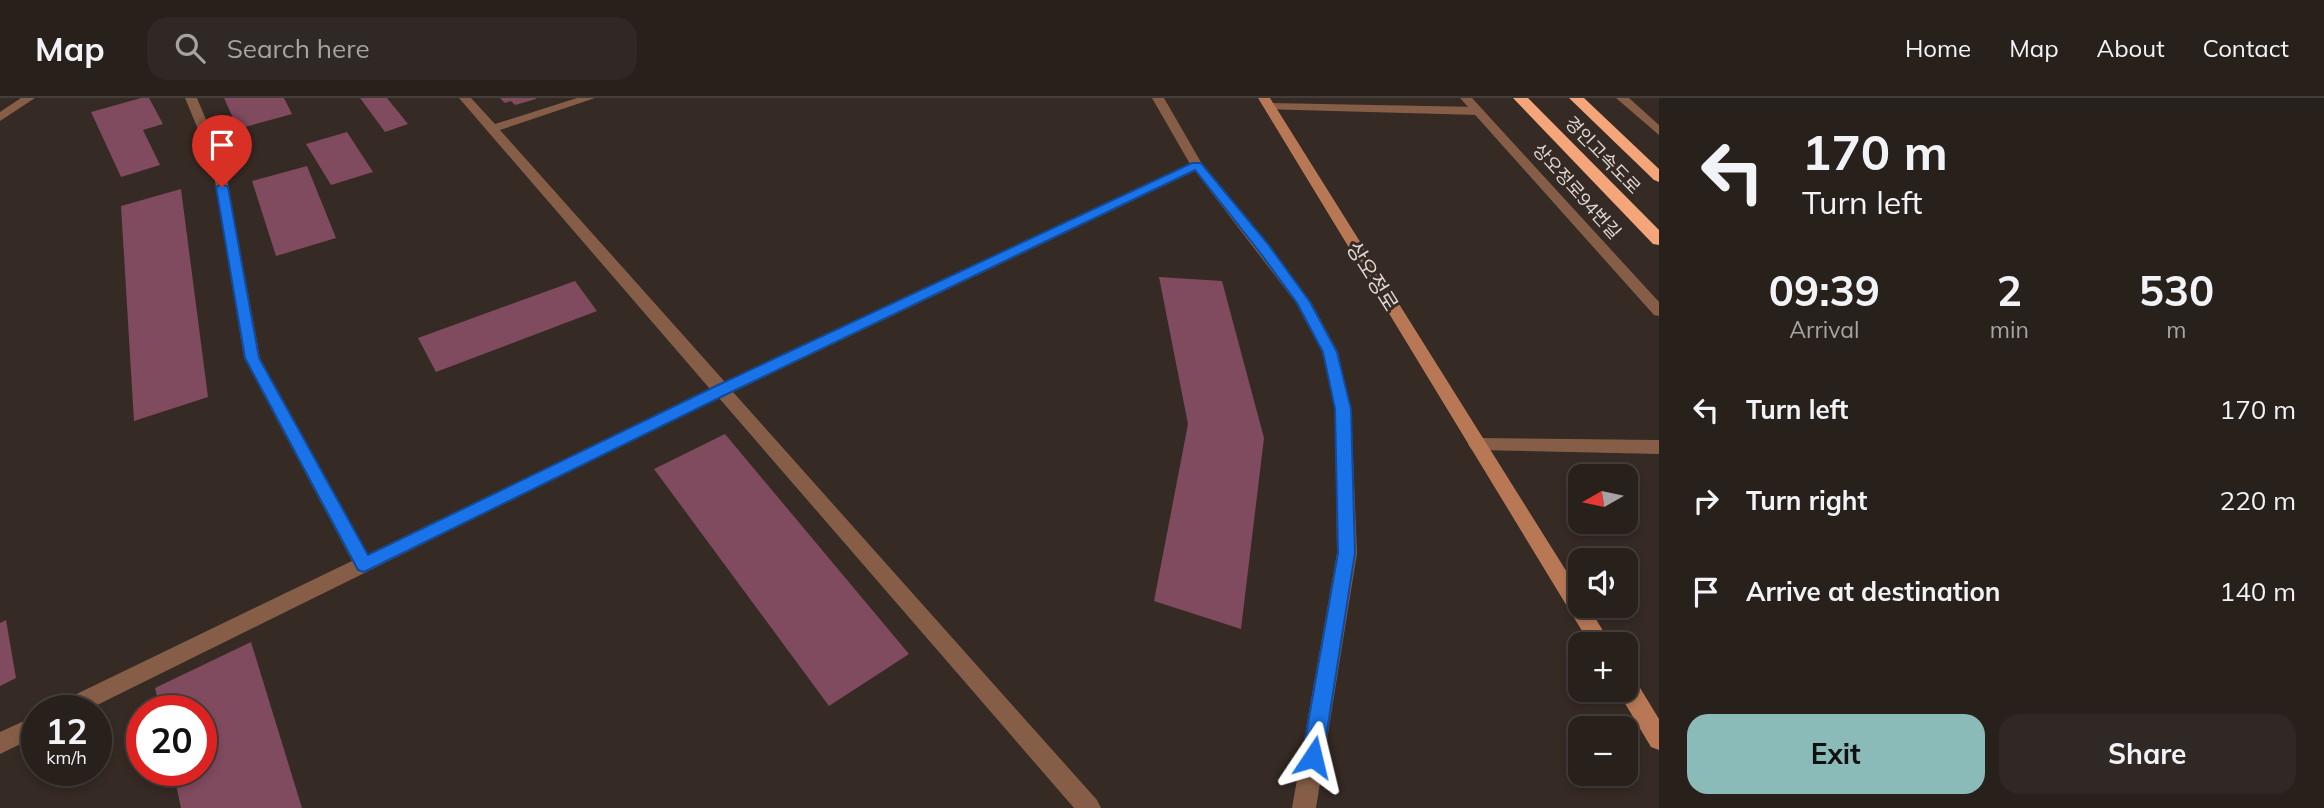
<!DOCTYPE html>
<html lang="en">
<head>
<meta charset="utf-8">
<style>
  body { margin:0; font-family:Mulish,"Noto Sans KR",sans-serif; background:#302824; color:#f1f3f6; height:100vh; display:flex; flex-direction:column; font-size:26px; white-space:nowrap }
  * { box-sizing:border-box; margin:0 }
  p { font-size:23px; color:#a5a3a3 }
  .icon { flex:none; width:38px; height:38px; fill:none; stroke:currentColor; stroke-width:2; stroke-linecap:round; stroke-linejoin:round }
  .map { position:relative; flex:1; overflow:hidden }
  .panel { display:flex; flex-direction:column; background:#28201b; width:665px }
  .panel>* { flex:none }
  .top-card { background:#28201b; color:#f1f3f6; overflow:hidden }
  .needle { width:46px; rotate:261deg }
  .tools { position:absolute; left:1568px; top:366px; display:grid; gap:14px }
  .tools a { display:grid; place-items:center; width:70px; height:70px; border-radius:14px; background:#28201b; box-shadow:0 4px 10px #0003,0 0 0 2px #443e3a; font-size:35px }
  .speed { position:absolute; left:21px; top:597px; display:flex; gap:14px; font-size:35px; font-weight:700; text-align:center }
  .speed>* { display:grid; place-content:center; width:91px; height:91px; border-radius:50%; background:#28201b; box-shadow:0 4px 10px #0003,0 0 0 2px #443e3a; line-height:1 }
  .speed small { font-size:18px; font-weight:400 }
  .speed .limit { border:10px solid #d22; background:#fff; color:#111 }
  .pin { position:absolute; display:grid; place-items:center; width:60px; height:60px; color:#fff; margin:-72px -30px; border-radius:50% 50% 50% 0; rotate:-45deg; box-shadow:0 0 7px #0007 }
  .pin .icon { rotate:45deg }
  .me { position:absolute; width:77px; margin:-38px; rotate:10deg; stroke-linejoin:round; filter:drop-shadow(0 0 5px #0008) }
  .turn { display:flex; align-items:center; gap:24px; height:147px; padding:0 28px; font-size:32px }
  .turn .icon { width:91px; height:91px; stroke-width:2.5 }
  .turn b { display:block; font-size:49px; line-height:60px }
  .eta { display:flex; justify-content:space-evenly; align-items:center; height:119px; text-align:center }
  .eta b { font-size:42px; font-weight:700; line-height:49px }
  .button { display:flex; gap:14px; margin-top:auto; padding:14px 28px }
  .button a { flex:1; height:80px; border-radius:21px; background:#8bbbb9; color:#111; font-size:28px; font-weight:700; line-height:80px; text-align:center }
  .button a+a { background:#302824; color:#f1f3f6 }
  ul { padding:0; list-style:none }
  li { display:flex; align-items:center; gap:21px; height:91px; padding:0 28px }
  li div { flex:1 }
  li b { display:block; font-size:26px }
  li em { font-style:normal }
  header { display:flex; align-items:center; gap:42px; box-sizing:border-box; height:98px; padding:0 35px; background:#28201b; border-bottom:2px solid #443e3a }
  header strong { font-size:33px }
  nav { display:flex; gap:38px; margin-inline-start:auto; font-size:24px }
  .search { width:490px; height:63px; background:#302824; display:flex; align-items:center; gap:18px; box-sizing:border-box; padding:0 24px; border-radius:21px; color:#a5a3a3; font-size:26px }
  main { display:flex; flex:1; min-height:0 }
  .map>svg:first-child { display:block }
</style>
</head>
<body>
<header>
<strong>Map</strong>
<div class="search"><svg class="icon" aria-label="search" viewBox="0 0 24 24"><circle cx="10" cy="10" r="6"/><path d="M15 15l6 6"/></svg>Search here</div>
<nav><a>Home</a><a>Map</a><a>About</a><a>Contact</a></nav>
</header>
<main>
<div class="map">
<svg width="1659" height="710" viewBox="0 0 1659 710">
  <rect width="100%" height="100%" fill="#352a24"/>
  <path fill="#804a5f" d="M 141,0 L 149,0 L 163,26 L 143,32 L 160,67 L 121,79 L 91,14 Z
    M 224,0 L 284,0 L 292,16 L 238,31 Z
    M 360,0 L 387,0 L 408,26 L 385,34 Z
    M 500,0 L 536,0 L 536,1 L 515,7 L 511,3 L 505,5 Z
    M 347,34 L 373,74 L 331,87 L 306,46 Z
    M 307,68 L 336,140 L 276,158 L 252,83 Z
    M 181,91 L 208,299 L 134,323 L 121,108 Z
    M 1159,179 L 1222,183 L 1264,340 L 1241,531 L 1154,503 L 1188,326 Z
    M 575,183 L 597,213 L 436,274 L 418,240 Z
    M 725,336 L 909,556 L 829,608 L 654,371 Z
    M 6,522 L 16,580 L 0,588 L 0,525 Z
    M 251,544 L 302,710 L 181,710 L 173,672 L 201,672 L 201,612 L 160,612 L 155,590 Z"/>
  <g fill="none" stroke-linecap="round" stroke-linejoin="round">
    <path fill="#865e48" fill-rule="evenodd" d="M 21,0 L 35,0 L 0,23 L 0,14 Z
      M 185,0 L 197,0 L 224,65 L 260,260 L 368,456 L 710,291 L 459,0 L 471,0 L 495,26 L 577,0 L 595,0 L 500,32 L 725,284 L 1190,66 L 1152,0 L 1164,0 L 1202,66 L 1268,146 L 1311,204 L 1338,254 L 1351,311 L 1357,455 L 1316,710 L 1292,710 L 1337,455 L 1335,311 L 1322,254 L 1296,205 L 1195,73 L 733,294 L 1097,702 L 1101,710 L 1074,710 L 719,300 L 87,612 L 55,612 L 58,605 L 352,463 L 244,260 L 212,65 Z
      M 1616,0 L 1629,0 L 1659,27 L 1659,37 Z
      M 1269,5 L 1478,9 L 1484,13 L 1478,17 L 1265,11 L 1265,7 Z
      M 1477,340 L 1659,342 L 1659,356 L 1477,352 L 1471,351 L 1468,346 L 1471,341 Z
      M 37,617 L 37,638 L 0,656 L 0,634 Z"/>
    <path fill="#865e48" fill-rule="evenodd" d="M 1460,0 L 1472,0 L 1659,204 L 1659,218 L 1654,217 Z"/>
    <path fill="#b87856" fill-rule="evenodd" d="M 1258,0 L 1270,0 L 1580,495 L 1580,508 L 1588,508 L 1611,546 L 1590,546 Z
      M 1626,577 L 1634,580 L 1659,621 L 1659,652 L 1651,649 L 1617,592 L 1626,592 Z"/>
    <path fill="#f4a57a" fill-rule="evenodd" d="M 1513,0 L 1528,0 L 1659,132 L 1659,147 L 1653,146 Z
      M 1569,0 L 1584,0 L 1659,71 L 1659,84 L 1654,82 Z"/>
  </g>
  <path fill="#1a73e8" stroke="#114b97" stroke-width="2" d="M 1192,65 L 1201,65 L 1268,146 L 1310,204 L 1337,254 L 1351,311 L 1355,455 L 1323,659 L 1320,666 L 1313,669 L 1305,666 L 1302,659 L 1338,455 L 1335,311 L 1323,254 L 1297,205 L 1258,152 L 1195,72 L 727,296 L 364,474 L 358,472 L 245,260 L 216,89 L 222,86 L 228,89 L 259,260 L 368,457 L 716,288 Z"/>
  <g text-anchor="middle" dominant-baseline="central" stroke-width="6" stroke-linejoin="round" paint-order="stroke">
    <g font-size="18" fill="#dfd8d4" stroke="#352a24">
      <text transform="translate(1603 57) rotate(46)">경인고속도로</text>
      <text transform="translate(1577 93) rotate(48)">상오정로94번길</text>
    </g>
    <g font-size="21" fill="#dfd8d4" stroke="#352a24">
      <text transform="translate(1373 178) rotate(58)">상오정로</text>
    </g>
  </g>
</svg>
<div class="tools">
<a><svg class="needle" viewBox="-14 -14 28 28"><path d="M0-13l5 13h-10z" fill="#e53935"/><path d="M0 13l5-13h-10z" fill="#a5a3a3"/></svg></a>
<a><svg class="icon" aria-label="sound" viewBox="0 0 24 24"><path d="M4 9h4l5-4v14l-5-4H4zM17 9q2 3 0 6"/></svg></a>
<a>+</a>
<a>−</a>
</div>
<div class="speed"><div>12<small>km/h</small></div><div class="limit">20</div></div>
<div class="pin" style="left:222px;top:89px;background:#d93025"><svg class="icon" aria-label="arrive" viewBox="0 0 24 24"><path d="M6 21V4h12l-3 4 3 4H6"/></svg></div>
<svg class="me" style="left:1313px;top:659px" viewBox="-20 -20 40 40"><path d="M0-17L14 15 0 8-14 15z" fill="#1a73e8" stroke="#fff" stroke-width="4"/></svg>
</div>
<section class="panel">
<div class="top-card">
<div class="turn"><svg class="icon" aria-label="left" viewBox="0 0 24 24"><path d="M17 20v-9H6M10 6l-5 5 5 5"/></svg><div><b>170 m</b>Turn left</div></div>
</div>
<div class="eta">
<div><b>09:39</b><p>Arrival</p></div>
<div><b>2</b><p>min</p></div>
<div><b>530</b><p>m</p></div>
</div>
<ul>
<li><svg class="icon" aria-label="left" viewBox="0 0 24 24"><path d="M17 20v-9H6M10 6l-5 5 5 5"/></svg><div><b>Turn left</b></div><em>170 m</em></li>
<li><svg class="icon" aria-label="right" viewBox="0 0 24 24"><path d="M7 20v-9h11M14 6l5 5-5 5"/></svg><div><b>Turn right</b></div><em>220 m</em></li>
<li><svg class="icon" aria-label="arrive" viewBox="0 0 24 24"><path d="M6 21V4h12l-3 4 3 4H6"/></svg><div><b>Arrive at destination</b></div><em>140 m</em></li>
</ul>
<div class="button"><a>Exit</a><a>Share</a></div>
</section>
</main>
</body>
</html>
